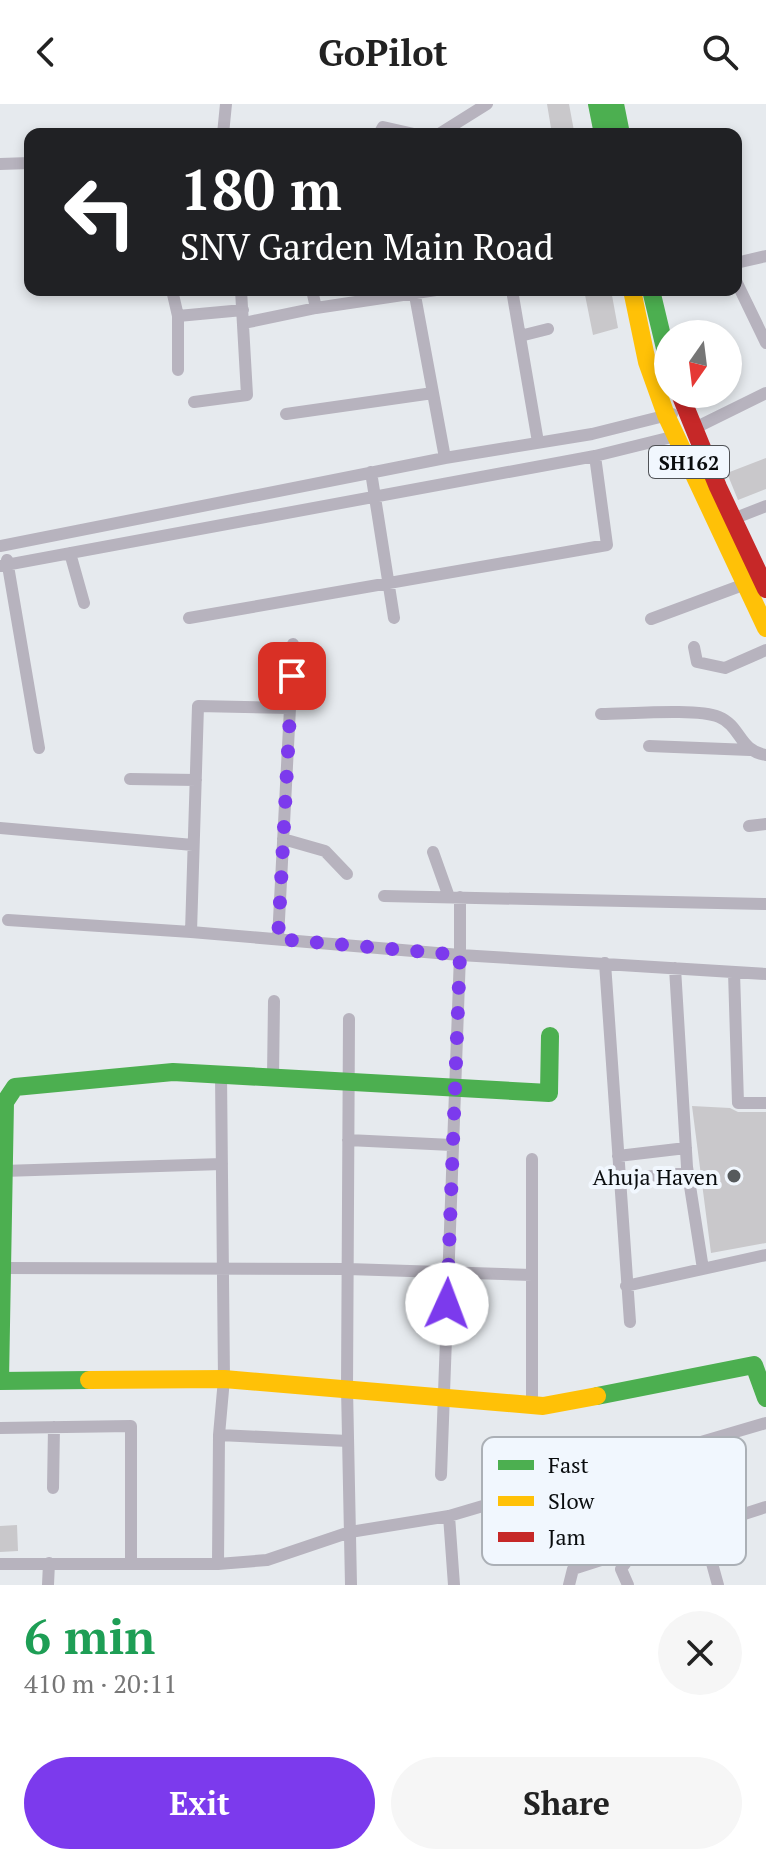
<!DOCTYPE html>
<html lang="en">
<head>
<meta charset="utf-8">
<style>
  body { margin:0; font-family:"PT Serif",serif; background:#f6f6f6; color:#222; height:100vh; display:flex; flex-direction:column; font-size:30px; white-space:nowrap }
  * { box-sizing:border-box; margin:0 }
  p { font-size:26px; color:#767676 }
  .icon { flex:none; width:44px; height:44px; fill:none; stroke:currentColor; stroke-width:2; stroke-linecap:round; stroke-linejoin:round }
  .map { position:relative; height:1481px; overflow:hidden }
  .details { display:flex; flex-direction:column; background:#fff; flex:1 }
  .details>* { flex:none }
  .banner { position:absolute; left:24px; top:24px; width:718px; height:168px; border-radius:16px; box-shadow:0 4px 12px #0003; background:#202124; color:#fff; overflow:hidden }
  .needle { width:52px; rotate:194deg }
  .buttons { position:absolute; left:654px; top:216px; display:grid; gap:16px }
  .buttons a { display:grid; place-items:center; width:88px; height:88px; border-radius:50%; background:#fff; box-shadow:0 4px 12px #0003; font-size:40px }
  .pin { position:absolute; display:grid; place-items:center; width:68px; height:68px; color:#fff; margin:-34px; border-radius:16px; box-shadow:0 4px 12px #0006 }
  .me { position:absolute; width:88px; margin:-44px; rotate:2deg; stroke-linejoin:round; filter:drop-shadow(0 0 6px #0008) }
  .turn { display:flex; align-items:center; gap:28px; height:168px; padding:0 24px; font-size:36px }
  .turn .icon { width:104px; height:104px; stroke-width:2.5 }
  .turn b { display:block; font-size:56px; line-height:68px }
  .round { display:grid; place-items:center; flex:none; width:84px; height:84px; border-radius:42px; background:#f6f6f6 }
  .headline { display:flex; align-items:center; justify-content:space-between; height:136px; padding:0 24px }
  h1 { font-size:48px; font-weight:700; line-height:60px; color:#1e9e55 }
  .cta { display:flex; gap:16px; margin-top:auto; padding:16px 24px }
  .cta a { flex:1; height:92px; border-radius:48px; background:#7c3aed; color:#fff; font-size:32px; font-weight:700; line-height:92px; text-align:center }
  .cta a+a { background:#f6f6f6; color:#222 }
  header { display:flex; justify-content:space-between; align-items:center; height:104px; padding:0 24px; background:#fff; font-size:36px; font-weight:700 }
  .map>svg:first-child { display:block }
</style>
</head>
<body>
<header><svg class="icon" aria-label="back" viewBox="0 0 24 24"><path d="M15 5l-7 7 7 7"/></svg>GoPilot<svg class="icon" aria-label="search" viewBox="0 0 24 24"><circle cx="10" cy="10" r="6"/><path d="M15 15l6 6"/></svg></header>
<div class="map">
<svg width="766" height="1481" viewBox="0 0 766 1481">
  <rect width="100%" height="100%" fill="#e6eaee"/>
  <path fill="#c9c8cb" d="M 547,0 L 569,0 L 574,27 L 552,30 Z
    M 584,186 L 611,186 L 618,224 L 593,231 Z
    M 766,354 L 766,385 L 738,396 L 727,369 Z
    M 692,1002 L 730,1004 L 738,1008 L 766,1008 L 766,1139 L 711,1149 Z
    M 17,1421 L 18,1447 L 0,1448 L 0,1422 Z"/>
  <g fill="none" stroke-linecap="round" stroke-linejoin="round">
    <path stroke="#b7b3be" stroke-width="12" d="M 223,30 L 226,0
      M 379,30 L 383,23 L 414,30
      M 439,30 L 487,0
      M 0,60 L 30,59
      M 736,159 L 766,152
      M 736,177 L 766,239
      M 172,186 L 178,212 L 178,266
      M 312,186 L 316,204
      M 414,186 L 445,354
      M 512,186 L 538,338
      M 178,212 L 243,206
      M 244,219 L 316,204 L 436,186
      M 520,232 L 548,225
      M 194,298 L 247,291 L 241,186
      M 286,310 L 433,289
      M 693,325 L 766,289
      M 371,368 L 394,514
      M 733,415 L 766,402
      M 0,442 L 445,354 L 592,330 L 672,310
      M 70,449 L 84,499
      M 7,456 L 39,644
      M 0,462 L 595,352 L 676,332
      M 189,514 L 607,441 L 595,352
      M 651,515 L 748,479
      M 694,543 L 697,558 L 725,564 L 766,546
      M 601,610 C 628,610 697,604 719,613 C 741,622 739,647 766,651
      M 649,642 L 750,646
      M 130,675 L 196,676
      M 749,722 L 766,720
      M 0,724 L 193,741
      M 283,735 L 325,747 L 347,770
      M 433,748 L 449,793
      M 384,792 L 766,800
      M 8,816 L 191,828 L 460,851 L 766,870
      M 191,828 L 198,602 L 290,604 L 293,540
      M 278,835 L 290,604
      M 605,859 L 630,1218
      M 675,864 L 687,1063 L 703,1165
      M 734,868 L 738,999 L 766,999
      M 349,915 L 347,1284 L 351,1481
      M 273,973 L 274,897
      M 348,1036 L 452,1041
      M 618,1052 L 686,1044
      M 532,1055 L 532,1301
      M 3,1067 L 222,1060
      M 619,1075 L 688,1069
      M 2,1164 L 348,1165 L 532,1171
      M 626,1182 L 766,1151
      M 0,1324 L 131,1322 L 131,1458
      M 219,1331 L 224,1275 L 221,970
      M 441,1371 L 460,851 L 460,793
      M 53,1384 L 54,1323
      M 449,1412 L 454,1481
      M 702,1423 L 718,1481
      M 0,1460 L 218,1460 L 267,1456 L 350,1428 L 449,1412 L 766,1319
      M 218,1460 L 219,1331 L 348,1337
      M 48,1481 L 49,1459
      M 569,1481 L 573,1465 L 766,1403
      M 628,1481 L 621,1465 L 635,1446"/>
    <path stroke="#4caf50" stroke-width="18" d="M 597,0 L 603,30
      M 615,0 L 621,30
      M 651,186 L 668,257
      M 89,1276 L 0,1277 L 5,998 L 15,983 L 173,968 L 549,989 L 550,932
      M 597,1292 L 754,1261 L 766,1294"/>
    <path stroke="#ffc107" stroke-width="18" d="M 632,186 L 647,258 L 666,311 L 766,524
      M 89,1276 L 224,1275 L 543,1302 L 597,1292"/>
    <path stroke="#c62828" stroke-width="18" d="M 680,290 L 718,383 L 766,485"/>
  </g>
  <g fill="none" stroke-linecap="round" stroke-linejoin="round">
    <path stroke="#7c3aed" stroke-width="14" stroke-dasharray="0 25.2" d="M 292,572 L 278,835 L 460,851 L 447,1200"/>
  </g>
  <circle fill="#565a5c" stroke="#f1f7fe" stroke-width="3" cx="734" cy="1072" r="8"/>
  <g text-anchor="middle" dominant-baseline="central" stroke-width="8" stroke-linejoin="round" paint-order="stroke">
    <rect fill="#f1f7fe" stroke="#4f5256" stroke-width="2" x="649" y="342" width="80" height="32" rx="6"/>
    <g font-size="20" font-weight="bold" fill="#090c0e">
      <text x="689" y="358">SH162</text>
    </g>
    <g font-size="22" fill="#090c0e" stroke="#f1f7fe" text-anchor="end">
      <text x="718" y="1072">Ahuja Haven</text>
    </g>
  </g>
  <rect x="482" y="1333" width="264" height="128" rx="12" fill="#f1f7fe" stroke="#abb0b6" stroke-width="2"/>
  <rect x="498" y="1356" width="36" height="10" fill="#4caf50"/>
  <rect x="498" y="1392" width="36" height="10" fill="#ffc107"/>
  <rect x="498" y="1428" width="36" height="10" fill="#c62828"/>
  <g font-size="22" fill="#090c0e">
    <text x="548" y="1369">Fast</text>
    <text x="548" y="1405">Slow</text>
    <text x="548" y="1441">Jam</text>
  </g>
</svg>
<div class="buttons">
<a><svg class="needle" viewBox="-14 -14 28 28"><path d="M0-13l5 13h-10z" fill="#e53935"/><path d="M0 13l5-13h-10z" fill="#767676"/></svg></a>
</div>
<div class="pin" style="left:292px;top:572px;background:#d93025"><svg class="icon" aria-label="arrive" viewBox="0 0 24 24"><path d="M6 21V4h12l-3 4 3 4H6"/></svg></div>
<svg class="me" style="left:447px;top:1200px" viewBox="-20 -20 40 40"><circle r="19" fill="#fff"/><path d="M0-13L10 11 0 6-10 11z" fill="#7c3aed"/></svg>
<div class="banner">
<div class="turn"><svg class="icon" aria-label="left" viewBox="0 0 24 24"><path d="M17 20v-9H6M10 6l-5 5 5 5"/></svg><div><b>180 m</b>SNV Garden Main Road</div></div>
</div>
</div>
<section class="details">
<div class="headline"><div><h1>6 min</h1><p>410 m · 20:11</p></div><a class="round"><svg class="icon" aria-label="close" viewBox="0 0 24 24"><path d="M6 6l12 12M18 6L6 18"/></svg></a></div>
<div class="cta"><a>Exit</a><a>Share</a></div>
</section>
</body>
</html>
